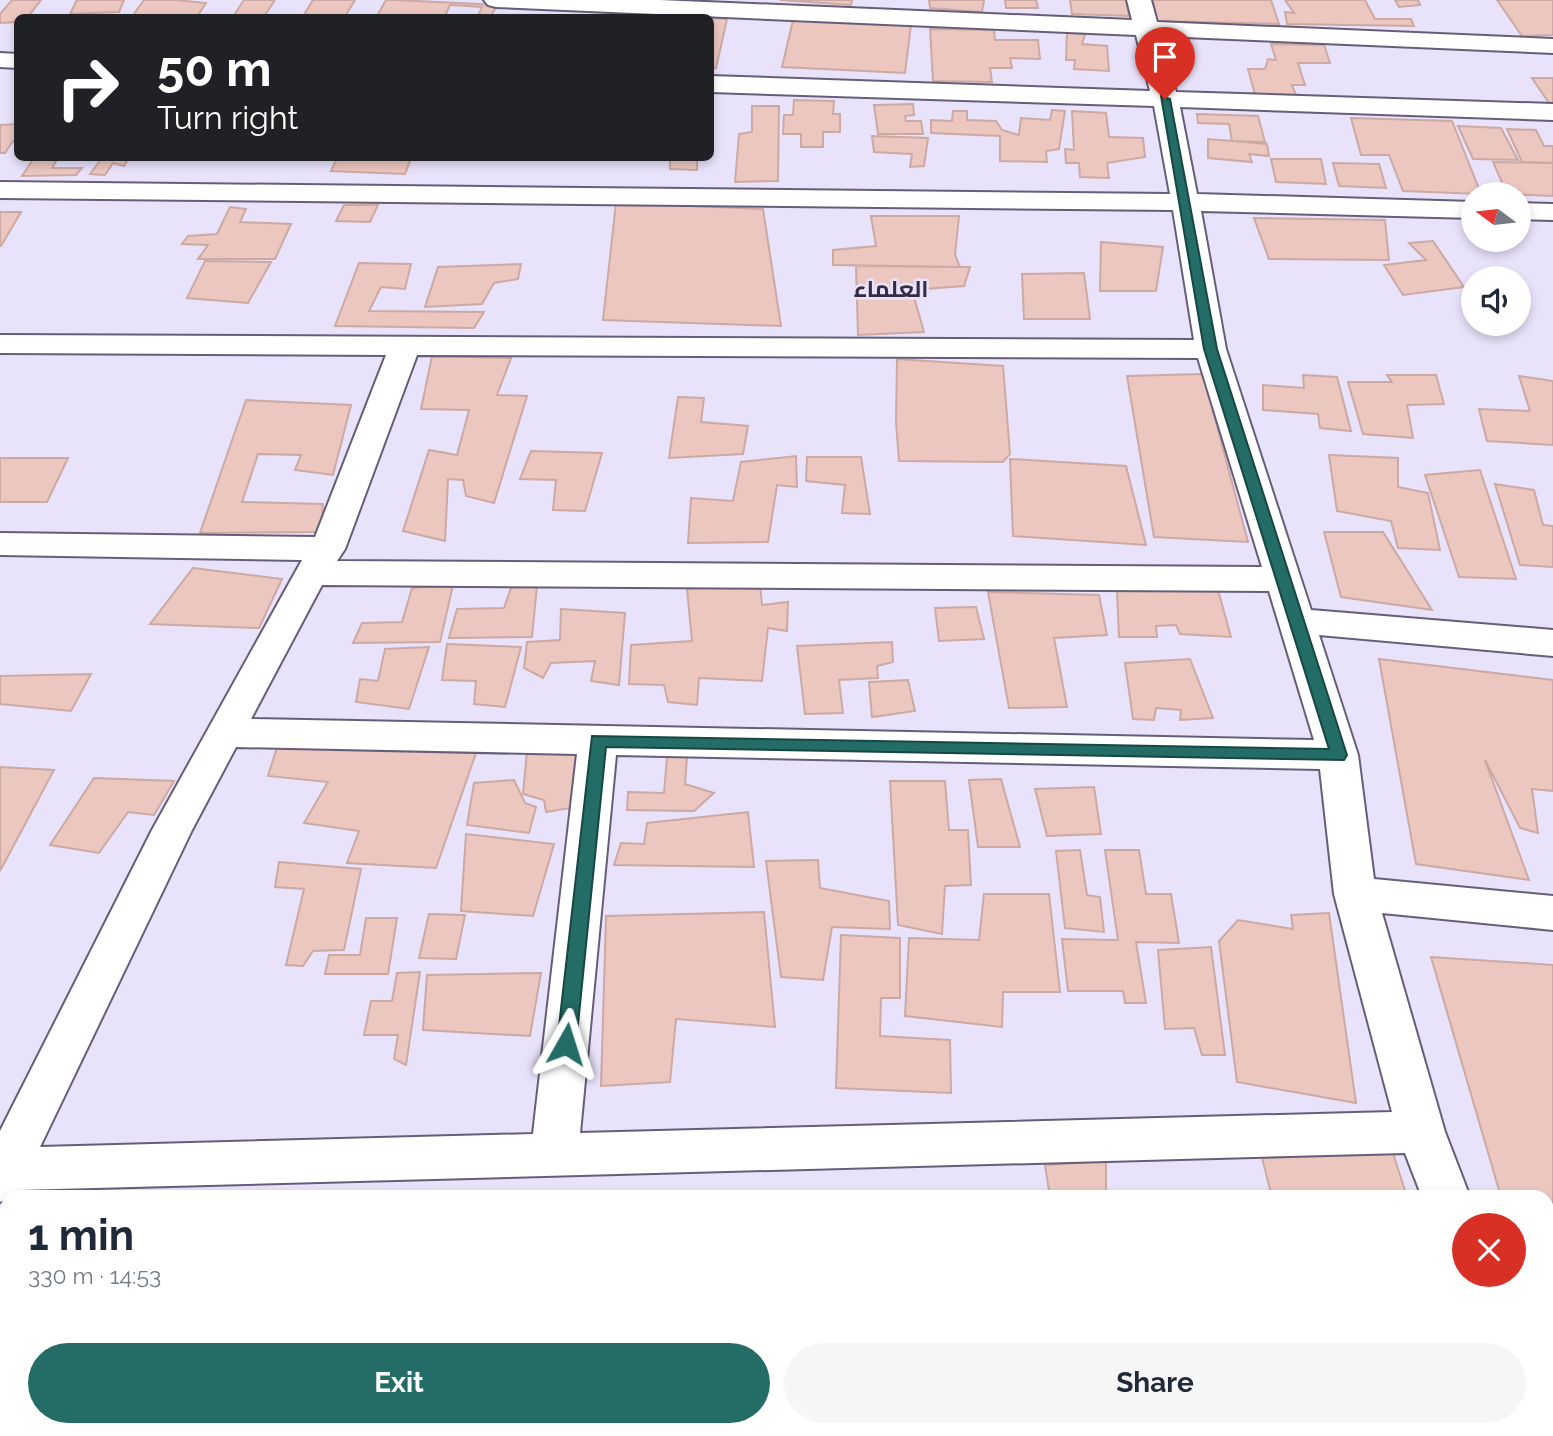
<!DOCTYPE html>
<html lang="en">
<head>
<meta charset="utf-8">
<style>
  body { margin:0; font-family:Raleway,Cairo,sans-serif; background:#f6f6f7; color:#1f2937; height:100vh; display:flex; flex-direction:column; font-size:26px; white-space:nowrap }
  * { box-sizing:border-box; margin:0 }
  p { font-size:23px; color:#747a83 }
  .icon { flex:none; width:38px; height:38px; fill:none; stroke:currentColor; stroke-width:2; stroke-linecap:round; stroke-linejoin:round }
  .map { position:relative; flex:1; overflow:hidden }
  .sheet { position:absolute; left:0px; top:1190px; width:1554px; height:247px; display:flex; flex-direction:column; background:#fff; border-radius:21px 21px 0 0; box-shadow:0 4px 10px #0003 }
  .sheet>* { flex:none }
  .banner { position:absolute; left:14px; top:14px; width:700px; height:147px; border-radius:10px; box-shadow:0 4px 10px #0003; background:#202124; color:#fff; overflow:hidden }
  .needle { width:46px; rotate:285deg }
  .fabs { position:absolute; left:1461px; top:182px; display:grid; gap:14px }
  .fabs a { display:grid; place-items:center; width:70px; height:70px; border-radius:50%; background:#fff; box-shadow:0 4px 10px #0003; font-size:35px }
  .pin { position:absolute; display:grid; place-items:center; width:60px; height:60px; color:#fff; margin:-72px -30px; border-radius:50% 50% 50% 0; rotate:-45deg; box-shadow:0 0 7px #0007 }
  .pin .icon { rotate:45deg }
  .me { position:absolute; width:77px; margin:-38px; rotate:6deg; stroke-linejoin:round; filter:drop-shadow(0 0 5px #0008) }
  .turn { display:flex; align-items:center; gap:24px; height:147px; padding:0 28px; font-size:32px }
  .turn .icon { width:91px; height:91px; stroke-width:2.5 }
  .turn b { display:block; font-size:49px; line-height:60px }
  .round { display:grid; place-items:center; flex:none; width:74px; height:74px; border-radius:37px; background:#f6f6f7 }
  .head { display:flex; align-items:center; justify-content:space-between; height:119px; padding:0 28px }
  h1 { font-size:42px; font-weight:700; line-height:52px }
  .button { display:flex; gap:14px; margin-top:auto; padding:14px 28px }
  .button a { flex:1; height:80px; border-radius:42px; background:#236d66; color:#fff; font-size:28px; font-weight:700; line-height:80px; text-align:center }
  .button a+a { background:#f6f6f7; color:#1f2937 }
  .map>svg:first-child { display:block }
</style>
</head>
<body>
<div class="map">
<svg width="1553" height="1436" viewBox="0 0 1553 1436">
  <rect width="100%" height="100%" fill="#e9e2fb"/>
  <path fill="#ebc7c0" stroke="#cca9a3" stroke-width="2" d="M 12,0 L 41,0 L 27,18 L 18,18 L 18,22 L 0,23 L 0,14 Z
    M 77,0 L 124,0 L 119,12 L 70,14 Z
    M 144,0 L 176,0 L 206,3 L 196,18 L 131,18 Z
    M 244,0 L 275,0 L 263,18 L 233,17 Z
    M 313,0 L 355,0 L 344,18 L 302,18 Z
    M 386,0 L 397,0 L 497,5 L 490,18 L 477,18 L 482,7 L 450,5 L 444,18 L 376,18 Z
    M 780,0 L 852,0 L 851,5 Z
    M 929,0 L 984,0 L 982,12 L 930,8 Z
    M 1005,0 L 1036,0 L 1038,8 L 1006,8 Z
    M 1070,0 L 1126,0 L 1129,16 L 1072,14 Z
    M 1153,0 L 1271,0 L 1279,24 L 1157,21 Z
    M 1285,0 L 1365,0 L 1375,19 L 1411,19 L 1414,26 L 1287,24 L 1285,12 L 1294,13 Z
    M 1395,0 L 1418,0 L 1420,5 L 1399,7 Z
    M 1497,0 L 1553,0 L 1553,35 L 1522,36 Z
    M 710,18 L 727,19 L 716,68 L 710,68 Z
    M 793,20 L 911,25 L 905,73 L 782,67 Z
    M 930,29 L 994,30 L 995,40 L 1038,40 L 1040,59 L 1010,58 L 1012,68 L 990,68 L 992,82 L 933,81 Z
    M 1067,31 L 1085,35 L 1082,44 L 1107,46 L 1109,71 L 1074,69 L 1075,60 L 1066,60 Z
    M 1271,44 L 1324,45 L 1330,63 L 1298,63 L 1305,85 L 1292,85 L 1296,95 L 1255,94 L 1248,69 L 1265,69 L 1268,59 L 1276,60 Z
    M 1532,78 L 1553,78 L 1553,106 L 1551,106 Z
    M 794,100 L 834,101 L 833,114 L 840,114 L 840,132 L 823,132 L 823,147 L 801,147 L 801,134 L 783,134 L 784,115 L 793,115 Z
    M 913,104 L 914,115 L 905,116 L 906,121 L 921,121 L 923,134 L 878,134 L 874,105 Z
    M 752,106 L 779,106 L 778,181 L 735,182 L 739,134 L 752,132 Z
    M 1052,110 L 1065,111 L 1059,149 L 1046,151 L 1047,162 L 1000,161 L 1000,136 L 931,133 L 931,120 L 952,121 L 953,111 L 967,111 L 967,120 L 996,121 L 1002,130 L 1019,135 L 1021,118 L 1050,120 Z
    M 1072,111 L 1106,113 L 1109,137 L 1143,138 L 1145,157 L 1107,163 L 1109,178 L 1080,177 L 1079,163 L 1066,163 L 1065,149 L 1074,150 Z
    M 1197,114 L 1258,116 L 1265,142 L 1232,141 L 1229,124 L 1198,123 Z
    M 1351,118 L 1452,121 L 1481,194 L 1403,191 L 1389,155 L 1361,155 Z
    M 18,124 L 18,141 L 13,141 L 5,153 L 0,153 L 0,125 Z
    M 1458,126 L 1501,128 L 1518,160 L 1473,159 Z
    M 1507,129 L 1536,130 L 1544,146 L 1553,146 L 1553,163 L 1522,162 Z
    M 872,136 L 928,138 L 924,166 L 910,167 L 912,154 L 874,152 Z
    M 1208,139 L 1267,144 L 1269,156 L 1249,154 L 1252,162 L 1208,158 Z
    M 34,158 L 58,158 L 52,168 L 82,168 L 76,175 L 22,176 Z
    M 102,158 L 120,158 L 128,159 L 124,166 L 113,163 L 105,175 L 90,174 Z
    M 337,158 L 411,158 L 405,174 L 331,171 Z
    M 670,158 L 697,158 L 697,170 L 670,169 Z
    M 1271,159 L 1321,159 L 1326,184 L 1276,182 Z
    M 1493,162 L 1553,163 L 1553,196 L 1507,194 Z
    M 1333,163 L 1379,164 L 1386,188 L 1339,186 Z
    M 616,203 L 763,209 L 781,326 L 603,320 Z
    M 344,205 L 378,205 L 370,222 L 336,221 Z
    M 230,207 L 246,209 L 240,222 L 291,224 L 275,259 L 198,259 L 208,245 L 182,244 L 188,236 L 217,234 Z
    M 0,212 L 21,212 L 1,246 L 0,246 Z
    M 871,216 L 959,216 L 955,255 L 960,267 L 833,265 L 833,250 L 876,246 Z
    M 1254,218 L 1385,220 L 1389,260 L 1269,259 Z
    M 1433,241 L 1464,287 L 1403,295 L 1384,265 L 1426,260 L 1409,243 Z
    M 1101,242 L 1163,247 L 1156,291 L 1100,291 Z
    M 205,261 L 271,262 L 248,303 L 187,298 Z
    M 359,263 L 411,264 L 405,289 L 381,287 L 369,311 L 484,312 L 474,328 L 335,326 Z
    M 521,264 L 518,279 L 494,283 L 482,304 L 425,307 L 438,267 Z
    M 856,266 L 960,267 L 970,267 L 964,286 L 912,290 L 924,332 L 858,335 Z
    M 1084,273 L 1090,319 L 1024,319 L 1022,274 Z
    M 432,356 L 511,358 L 497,395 L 527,396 L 494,503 L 466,496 L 463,480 L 448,479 L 445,541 L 403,531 L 429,450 L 457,455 L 469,410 L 421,409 Z
    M 897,359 L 1003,366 L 1010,454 L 1003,462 L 899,461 L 896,422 Z
    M 1203,374 L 1248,542 L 1154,537 L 1127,376 Z
    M 1303,375 L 1337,377 L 1351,431 L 1320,428 L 1318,414 L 1263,410 L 1263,385 L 1304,388 Z
    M 1387,375 L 1436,375 L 1444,404 L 1407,405 L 1413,438 L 1363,434 L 1348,382 L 1392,382 Z
    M 1519,376 L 1553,381 L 1553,445 L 1487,441 L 1479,409 L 1530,411 Z
    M 678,397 L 704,398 L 701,422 L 748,426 L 743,454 L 669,458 Z
    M 246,400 L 351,405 L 333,475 L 295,470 L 301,455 L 258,454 L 242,502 L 323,504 L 321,532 L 200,533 Z
    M 531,451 L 602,453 L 585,511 L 553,510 L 556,480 L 520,479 Z
    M 1329,455 L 1398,458 L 1398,487 L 1428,493 L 1440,550 L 1398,548 L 1391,521 L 1337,511 Z
    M 796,456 L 797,487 L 777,485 L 768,542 L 688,543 L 691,498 L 733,501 L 741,462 Z
    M 807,457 L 861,457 L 870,514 L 842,513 L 845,485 L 806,481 Z
    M 0,458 L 68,458 L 47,502 L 0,502 Z
    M 1010,459 L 1126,466 L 1146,545 L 1013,536 Z
    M 1480,470 L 1516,579 L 1459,577 L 1425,475 Z
    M 1495,484 L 1534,490 L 1543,525 L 1553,526 L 1553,567 L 1520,565 Z
    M 1324,532 L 1383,532 L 1432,610 L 1341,597 Z
    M 193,568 L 282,579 L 259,628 L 150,624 Z
    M 760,584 L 762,605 L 788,602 L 787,631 L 768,628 L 762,681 L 699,678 L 697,705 L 668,702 L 664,685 L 629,684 L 631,645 L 692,641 L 687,589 Z
    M 453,585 L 440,642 L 353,643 L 362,623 L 402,622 L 412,588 Z
    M 537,586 L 532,637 L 449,638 L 457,609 L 504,608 L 511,588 Z
    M 1218,590 L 1231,637 L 1180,634 L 1176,625 L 1156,626 L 1157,637 L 1119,637 L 1117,591 Z
    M 988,592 L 1099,595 L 1107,635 L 1054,638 L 1067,707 L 1009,708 Z
    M 976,607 L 984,639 L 939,641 L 935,608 Z
    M 561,609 L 625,613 L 619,685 L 591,681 L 595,661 L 551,663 L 543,678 L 524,668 L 527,642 L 560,640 Z
    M 892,642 L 893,662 L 877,666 L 878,678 L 839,680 L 843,713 L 805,714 L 797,646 Z
    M 447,644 L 521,647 L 505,707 L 474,704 L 476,681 L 442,680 Z
    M 429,647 L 409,709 L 356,702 L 360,679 L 378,681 L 385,649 Z
    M 1190,659 L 1213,718 L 1180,720 L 1181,710 L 1156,708 L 1154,720 L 1133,719 L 1125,663 Z
    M 1379,659 L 1553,680 L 1553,791 L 1532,789 L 1538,833 L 1520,828 L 1485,760 L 1529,880 L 1416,864 Z
    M 91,674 L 71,711 L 0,704 L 0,676 Z
    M 908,680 L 915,711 L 872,717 L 869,682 Z
    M 278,744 L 476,753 L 436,868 L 347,863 L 359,831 L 304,823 L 328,782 L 268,776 Z
    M 585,749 L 577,807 L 546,812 L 544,800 L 523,794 L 527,751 Z
    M 667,757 L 687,757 L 685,784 L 714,793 L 694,811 L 627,810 L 628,792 L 664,793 Z
    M 0,767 L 54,770 L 0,871 Z
    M 94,778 L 174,781 L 154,815 L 128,812 L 99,853 L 50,845 Z
    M 1001,779 L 1020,847 L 978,847 L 969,780 Z
    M 514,780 L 525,803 L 536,807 L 529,833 L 467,825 L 474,783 Z
    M 890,781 L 945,781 L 949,830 L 968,830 L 971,885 L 945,886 L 942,934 L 898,925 Z
    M 1094,787 L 1101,834 L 1047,836 L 1035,789 Z
    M 748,812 L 754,867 L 614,865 L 621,843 L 644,844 L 647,823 Z
    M 466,834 L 554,844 L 533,916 L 461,911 Z
    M 1080,850 L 1087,895 L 1100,897 L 1104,932 L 1065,928 L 1056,851 Z
    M 1105,850 L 1139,850 L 1146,894 L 1171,894 L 1179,943 L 1136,942 L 1146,1003 L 1125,1003 L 1123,991 L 1068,991 L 1062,939 L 1118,940 Z
    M 818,860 L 820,888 L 889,901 L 890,929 L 832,927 L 823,980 L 781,977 L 766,861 Z
    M 279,862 L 361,869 L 344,950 L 313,951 L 303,966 L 286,965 L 304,889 L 275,887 Z
    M 984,894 L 1049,894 L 1060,992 L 1003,992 L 1002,1027 L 905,1016 L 909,938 L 979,940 Z
    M 764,912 L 775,1027 L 676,1019 L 670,1082 L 601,1086 L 606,916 Z
    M 1329,913 L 1356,1103 L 1237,1082 L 1219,941 L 1238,920 L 1293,929 L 1291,915 Z
    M 429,914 L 465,915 L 456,959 L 419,958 Z
    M 366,918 L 397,918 L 388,974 L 325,974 L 329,955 L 360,955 Z
    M 841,935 L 900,938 L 900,998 L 881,998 L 880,1036 L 950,1040 L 951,1093 L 836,1088 Z
    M 1211,947 L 1225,1055 L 1202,1055 L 1194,1028 L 1165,1029 L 1158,950 Z
    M 1431,957 L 1553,965 L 1553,1248 L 1547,1248 L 1547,1197 L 1501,1197 Z
    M 420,972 L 406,1065 L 394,1059 L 398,1035 L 364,1035 L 371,1001 L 392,1001 L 397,973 Z
    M 541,973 L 530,1036 L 423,1030 L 427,975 Z
    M 1393,1153 L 1407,1197 L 1272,1197 L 1262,1158 Z
    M 1106,1161 L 1106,1197 L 1050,1197 L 1045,1165 Z
    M 1225,1430 L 1424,1430 L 1426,1436 L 1226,1436 Z"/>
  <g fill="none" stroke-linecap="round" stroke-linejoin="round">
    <defs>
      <path id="minor" d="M 484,0 L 659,0 L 1132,20 L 1127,0 L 1151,0 L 1157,22 L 1553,39 L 1553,53 L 1161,36 L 1176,92 L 1553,104 L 1553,120 L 1180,107 L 1197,194 L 1474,202 L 1474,218 L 1201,211 L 1226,349 L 1311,610 L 1553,630 L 1553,656 L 1319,635 L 1358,755 L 1374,879 L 1553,896 L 1553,930 L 1382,913 L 1445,1132 L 1470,1197 L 1422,1197 L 1405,1153 L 20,1190 L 17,1195 L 0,1202 L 0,1131 L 152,830 L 302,560 L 0,555 L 0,533 L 315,537 L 386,355 L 0,353 L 0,335 L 1194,340 L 1173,210 L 0,198 L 0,182 L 1170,194 L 1154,106 L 710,92 L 710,76 L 1150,91 L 1136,35 L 496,7 L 488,5 ZM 417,355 L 1198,358 L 1262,567 L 337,561 L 345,549 ZM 322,585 L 1269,591 L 1314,740 L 251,719 ZM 236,747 L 577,754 L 533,1134 L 40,1147 L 192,830 ZM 616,755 L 1320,769 L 1334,894 L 1392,1112 L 580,1133 Z
        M 0,53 L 18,54 L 18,68 L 0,67 Z
        M 1519,203 L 1553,204 L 1553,220 L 1519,219 Z
        M 1547,1293 L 1553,1293 L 1553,1341 L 1547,1341 Z
        M 1547,1408 L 1553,1410 L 1553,1436 L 1511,1436 L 1509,1430 L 1547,1430 Z"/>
    </defs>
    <use href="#minor" stroke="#665e79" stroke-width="4"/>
    <use href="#minor" fill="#fff" fill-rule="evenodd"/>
  </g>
  <path fill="#236d66" stroke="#174742" stroke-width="2" d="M 1161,96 L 1170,99 L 1217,349 L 1347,755 L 1344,760 L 606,747 L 576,1044 L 573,1050 L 566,1052 L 559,1050 L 557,1044 L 592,736 L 1329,749 L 1204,349 Z"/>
  <g text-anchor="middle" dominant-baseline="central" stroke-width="5" stroke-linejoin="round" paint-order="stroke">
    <g font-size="23" font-weight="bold" fill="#332c43" stroke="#e9e2fb">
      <text x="891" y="288">العلماء</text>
    </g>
  </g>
</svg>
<div class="fabs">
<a><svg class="needle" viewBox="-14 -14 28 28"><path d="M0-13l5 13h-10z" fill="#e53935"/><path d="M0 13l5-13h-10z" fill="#747a83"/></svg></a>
<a><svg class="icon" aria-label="sound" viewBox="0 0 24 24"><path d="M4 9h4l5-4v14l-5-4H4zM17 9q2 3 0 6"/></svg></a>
</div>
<div class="pin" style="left:1165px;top:99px;background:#d93025"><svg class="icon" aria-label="arrive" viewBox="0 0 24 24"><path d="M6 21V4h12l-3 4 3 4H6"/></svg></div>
<svg class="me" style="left:566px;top:1044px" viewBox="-20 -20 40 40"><path d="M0-17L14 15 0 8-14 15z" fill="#236d66" stroke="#fff" stroke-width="4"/></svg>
<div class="banner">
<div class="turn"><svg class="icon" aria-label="right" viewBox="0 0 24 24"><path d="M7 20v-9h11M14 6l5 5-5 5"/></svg><div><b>50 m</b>Turn right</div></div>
</div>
<section class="sheet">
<div class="head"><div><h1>1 min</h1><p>330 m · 14:53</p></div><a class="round" style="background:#d93025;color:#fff"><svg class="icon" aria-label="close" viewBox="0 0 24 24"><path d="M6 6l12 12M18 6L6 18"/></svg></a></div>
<div class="button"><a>Exit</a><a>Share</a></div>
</section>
</div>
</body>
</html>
